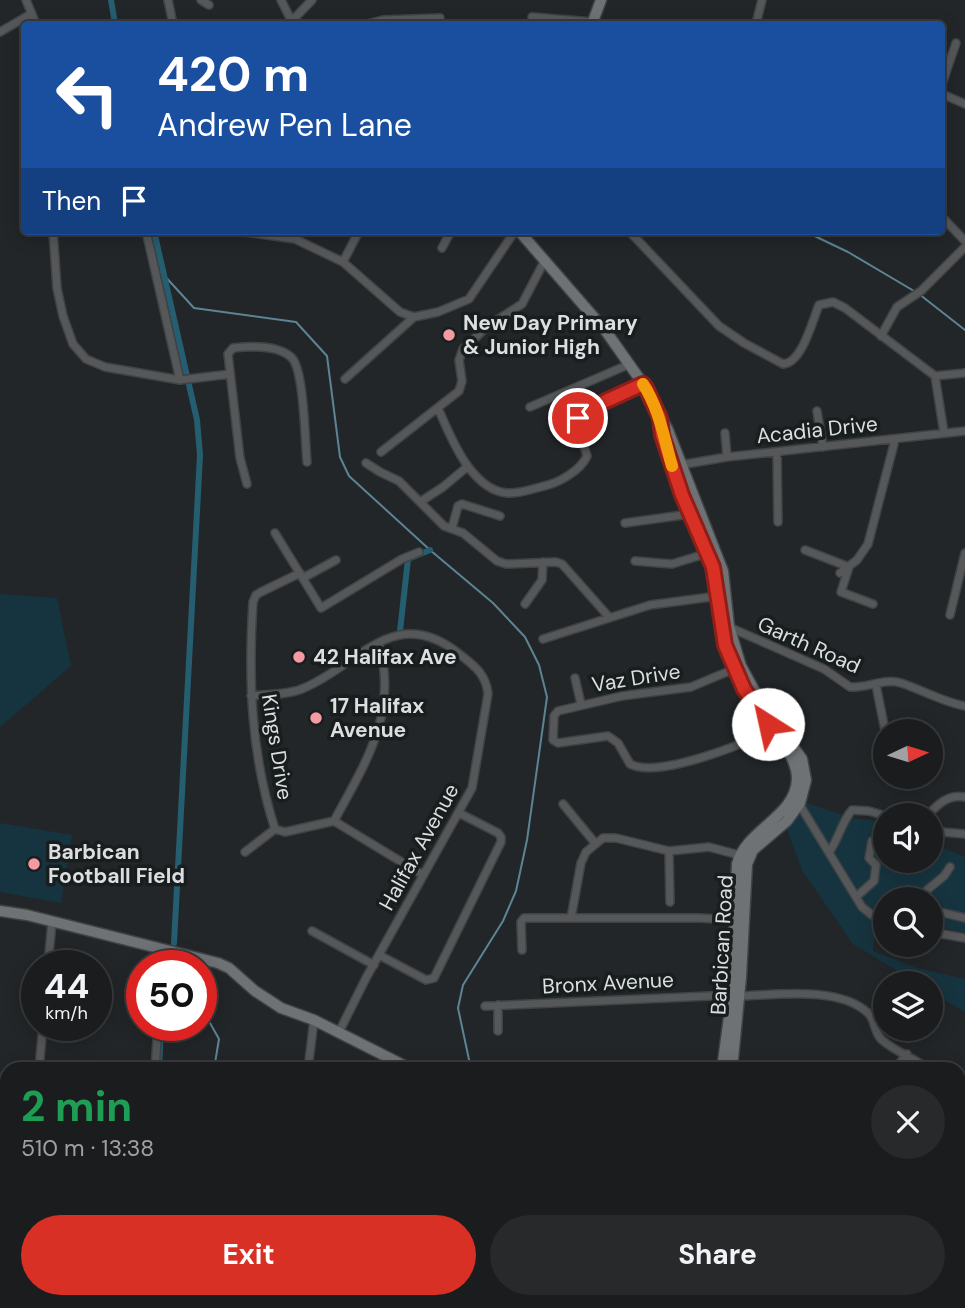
<!DOCTYPE html>
<html lang="en">
<head>
<meta charset="utf-8">
<style>
  body { margin:0; font-family:"DM Sans",sans-serif; background:#27292b; color:#f1f3f6; height:100vh; display:flex; flex-direction:column; font-size:26px; white-space:nowrap }
  * { box-sizing:border-box; margin:0 }
  p { font-size:23px; color:#9fa1a4 }
  .icon { flex:none; width:38px; height:38px; fill:none; stroke:currentColor; stroke-width:2; stroke-linecap:round; stroke-linejoin:round }
  .map { position:relative; flex:1; overflow:hidden }
  .sheet { position:absolute; left:0px; top:1062px; width:966px; height:247px; display:flex; flex-direction:column; background:#1a1c1e; border-radius:21px 21px 0 0; box-shadow:0 4px 18px #0003,0 0 0 2px #383a3c }
  .sheet>* { flex:none }
  .banner { position:absolute; left:21px; top:21px; width:924px; height:214px; border-radius:7px; box-shadow:0 4px 18px #0003,0 0 0 2px #383a3c; background:#1a4fa0; color:#fff; overflow:hidden }
  .needle { width:46px; rotate:86deg }
  .tools { position:absolute; left:873px; top:719px; display:grid; gap:14px }
  .tools a { display:grid; place-items:center; width:70px; height:70px; border-radius:50%; background:#1a1c1e; box-shadow:0 4px 18px #0003,0 0 0 2px #383a3c; font-size:35px }
  .speed { position:absolute; left:21px; top:950px; display:flex; gap:14px; font-size:35px; font-weight:700; text-align:center }
  .speed>* { display:grid; place-content:center; width:91px; height:91px; border-radius:50%; background:#1a1c1e; box-shadow:0 4px 18px #0003,0 0 0 2px #383a3c; line-height:1 }
  .speed small { font-size:18px; font-weight:400 }
  .speed .limit { border:10px solid #d22; background:#fff; color:#111 }
  .pin { position:absolute; display:grid; place-items:center; width:60px; height:60px; color:#fff; margin:-30px; border:4px solid #fff; border-radius:50%; box-shadow:0 2px 7px #0007 }
  .me { position:absolute; width:77px; margin:-38px; rotate:325deg; stroke-linejoin:round; filter:drop-shadow(0 0 5px #0008) }
  .turn { display:flex; align-items:center; gap:24px; height:147px; padding:0 21px; font-size:32px }
  .turn .icon { width:91px; height:91px; stroke-width:2.5 }
  .turn b { display:block; font-size:49px; line-height:60px }
  .then { display:flex; align-items:center; height:66px; padding:0 21px; background:#0003; gap:14px; font-size:26px }
  .round { display:grid; place-items:center; flex:none; width:74px; height:74px; border-radius:37px; background:#27292b }
  .summary { display:flex; align-items:center; justify-content:space-between; height:119px; padding:0 21px }
  h1 { font-size:42px; font-weight:700; line-height:52px; color:#1e9e55 }
  .action { display:flex; gap:14px; margin-top:auto; padding:14px 21px }
  .action a { flex:1; height:80px; border-radius:42px; background:#d93025; color:#fff; font-size:28px; font-weight:700; line-height:80px; text-align:center }
  .action a+a { background:#27292b; color:#f1f3f6 }
  .map>svg:first-child { display:block }
</style>
</head>
<body>
<div class="map">
<svg width="965" height="1308" viewBox="0 0 965 1308">
  <rect width="100%" height="100%" fill="#222628"/>
  <path fill="#16343f" d="M 0,594 L 57,598 L 71,666 L 0,727 Z
    M 804,802 L 851,818 L 885,822 L 886,861 L 931,861 L 931,843 L 965,857 L 965,933 L 931,925 L 931,900 L 886,900 L 885,919 L 876,918 L 873,951 L 917,968 L 965,979 L 965,1012 L 931,992 L 931,984 L 917,983 L 853,944 L 802,870 L 786,827 Z
    M 0,823 L 72,835 L 61,903 L 0,892 Z"/>
  <g fill="none" stroke-linecap="round" stroke-linejoin="round">
    <path stroke="#5c8492" stroke-width="2" d="M 804,231 L 848,252 L 914,291
      M 161,272 L 194,308 L 296,322 L 327,356 L 340,457 L 349,476 L 430,550 L 493,603 L 525,637 L 539,665 L 547,697 L 527,840 L 516,891 L 503,921 L 463,985 L 458,1008 L 471,1069
      M 919,294 L 965,330
      M 166,960 L 204,966 L 201,989
      M 201,1007 L 219,1039 L 214,1069
      M 209,1308 L 212,1302"/>
    <path stroke="#255e71" stroke-width="6" d="M 111,0 L 115,24
      M 154,231 L 197,420 L 200,455 L 174,943
      M 400,631 L 408,559 L 430,550
      M 159,1069 L 161,1026"/>
    <defs>
      <path id="minor" d="M 26,0 L 36,24
        M 168,0 L 173,24
        M 201,0 L 209,5
        M 281,0 L 293,24
        M 532,17 L 593,22
        M 289,24 L 312,0
        M 367,24 L 383,20 L 440,18
        M 756,24 L 762,0
        M 0,32 L 31,14
        M 942,84 L 956,43
        M 942,94 L 965,104
        M 942,217 L 965,241
        M 53,231 L 57,288 L 63,316 L 73,344 L 86,359 L 105,367 L 180,380 L 230,374
        M 146,231 L 180,380
        M 238,231 L 295,239 L 343,262 L 400,312 L 414,317 L 438,312 L 469,299 L 515,231
        M 629,231 L 719,326 L 744,343 L 783,364 C 802,363 812,322 819,305 L 833,302 L 845,308 L 935,376 L 944,433
        M 442,248 L 451,231
        M 343,262 L 359,231
        M 881,336 L 897,307 L 921,291 L 965,247
        M 935,376 L 965,373
        M 345,379 L 414,317
        M 530,407 L 630,364
        M 438,408 C 450,436 471,490 507,493 C 519,494 532,489 544,486 C 559,483 581,470 587,456 C 583,440 572,428 582,412 L 643,384
        M 817,411 L 823,447
        M 725,433 L 727,457
        M 381,452 L 459,391 L 462,381 L 459,360 L 463,349 L 488,326 L 522,304 L 545,260
        M 777,452 L 778,522
        M 366,463 L 380,472 L 399,481 L 444,526 L 463,533 L 497,561 L 506,564 L 556,562 L 562,564 L 609,617
        M 680,465 L 727,457 L 965,431
        M 247,484 L 240,458 L 228,354 L 233,348 C 250,346 278,344 292,358 C 304,371 305,441 307,462
        M 420,502 L 443,487 L 467,467
        M 625,523 L 690,514
        M 452,528 L 458,506 L 462,504 L 500,516
        M 275,533 L 321,608 L 402,559 L 419,552
        M 805,550 L 849,567 L 841,592 L 873,604
        M 635,561 L 672,564 L 708,553
        M 300,573 L 261,592 L 256,595 L 253,602 C 248,679 251,755 275,829 L 285,832 L 334,821 L 423,875
        M 840,573 L 857,560 L 868,544 L 895,440
        M 303,578 L 336,560
        M 525,604 L 542,580 L 543,562
        M 950,615 L 965,553
        M 729,627 L 824,669 L 850,687 C 867,688 885,678 901,683 C 923,690 942,702 965,706
        M 543,639 L 650,605 L 718,596
        M 734,669 L 691,687 L 622,696 L 558,711 L 554,716 L 553,740 L 558,743 L 608,736 L 618,743 L 630,764 C 658,779 743,744 772,730
        M 575,678 L 581,704
        M 876,685 L 886,735
        M 251,696 C 268,694 289,695 304,688 C 359,665 394,603 458,653 C 473,665 486,673 488,694 L 472,788 L 366,978 L 339,1032
        M 798,802 L 862,907 L 872,915 L 886,921
        M 563,804 L 595,843
        M 927,816 C 938,804 948,794 965,797
        M 334,821 C 367,760 398,714 379,643
        M 931,831 L 965,834
        M 669,851 L 670,902
        M 245,852 L 275,829
        M 829,852 C 839,839 841,823 852,810 L 869,811 L 886,816
        M 856,897 L 874,881 L 876,865 L 869,858 L 872,841
        M 926,900 L 927,890 L 944,876 L 950,867
        M 931,910 L 965,918
        M 571,918 L 581,863 L 586,852 L 603,838 L 616,838 L 669,851 L 709,847 L 739,855
        M 312,931 L 374,965
        M 931,932 L 965,938
        M 522,950 L 521,922 L 524,918 L 699,918 L 736,920
        M 379,955 L 426,980 L 434,978 L 501,842 L 501,837 L 498,833 L 459,813
        M 48,966 L 52,921
        M 162,966 L 163,949
        M 740,996 C 777,995 837,986 867,1012 C 876,1019 873,1032 882,1040 C 896,1052 914,1058 928,1069
        M 498,1005 L 498,1031
        M 485,1006 L 732,995
        M 39,1069 L 43,1026
        M 155,1069 L 158,1026
        M 308,1069 L 314,1020
        M 895,1069 L 907,1054
        M 0,1089 L 7,1090
        M 959,1095 L 965,1100
        M 959,1171 L 965,1166
        M 959,1273 L 965,1273
        M 0,1299 L 7,1300
        M 16,1302 L 19,1308
        M 470,1302 L 478,1308
        M 533,1302 L 541,1308
        M 901,1302 L 903,1308
        M 142,1308 L 142,1302
        M 285,1308 L 285,1302
        M 517,1308 L 522,1302
        M 630,1308 L 675,1302"/>
      <path id="secondary" d="M 592,24 L 601,0
        M 519,231 L 605,330 L 646,388 L 668,430 L 723,571 L 729,626 L 741,666 L 759,699 L 802,759 L 806,780 L 800,803 L 787,821 L 753,850 L 747,864 L 741,977 L 732,1069
        M 660,422 C 666,474 699,518 713,567 C 723,602 718,633 734,670 C 741,685 749,699 758,712 C 772,732 797,753 797,779 C 796,817 746,829 737,864 L 732,995 L 722,1069
        M 0,911 L 27,915 L 218,963 L 229,968 L 255,991 L 281,1008 L 314,1020 L 411,1069
        M 675,1302 L 675,1308
        M 684,1302 L 684,1308"/>
    </defs>
    <use href="#minor" stroke="#404345" stroke-width="10"/>
    <use href="#secondary" stroke="#404345" stroke-width="13"/>
    <use href="#minor" stroke="#555758" stroke-width="7"/>
    <use href="#secondary" stroke="#6f7274" stroke-width="10"/>
  </g>
  <g fill="none" stroke-linecap="round" stroke-linejoin="round">
    <defs>
      <path id="route" d="M 578,418 L 582,412 L 643,384 L 646,388 L 660,418 L 662,435 L 682,495 L 713,567 L 725,645 L 744,689 L 768,724"/>
    </defs>
    <use href="#route" stroke="#8d1f18" stroke-width="18"/>
    <use href="#route" stroke="#d93025" stroke-width="12"/>
    <path stroke="#f59e0b" stroke-width="12" d="M 643,384 C 659,408 664,438 672,466"/>
  </g>
  <g fill="#f49aa3" stroke="#181d1e" stroke-width="2.5">
    <circle cx="449" cy="335" r="7"/>
    <circle cx="299" cy="657" r="7"/>
    <circle cx="316" cy="718" r="7"/>
    <circle cx="34" cy="864" r="7"/>
  </g>
  <g text-anchor="middle" dominant-baseline="central" stroke-width="7" stroke-linejoin="round" paint-order="stroke">
    <g font-size="21" font-weight="bold" fill="#dcdee0" stroke="#181d1e" text-anchor="start">
      <text x="463" y="323">New Day Primary<tspan x="463" dy="24">&amp; Junior High</tspan></text>
      <text x="313" y="657">42 Halifax Ave</text>
      <text x="330" y="706">17 Halifax<tspan x="330" dy="24">Avenue</tspan></text>
      <text x="48" y="852">Barbican<tspan x="48" dy="24">Football Field</tspan></text>
    </g>
    <g font-size="21" fill="#dcdee0" stroke="#181d1e">
      <text transform="translate(817 430) rotate(-6)">Acadia Drive</text>
      <text transform="translate(809 645) rotate(24)">Garth Road</text>
      <text transform="translate(636 678) rotate(-9)">Vaz Drive</text>
      <text transform="translate(277 747) rotate(81)">Kings Drive</text>
      <text transform="translate(419 847) rotate(-61)">Halifax Avenue</text>
      <text transform="translate(722 945) rotate(-87)">Barbican Road</text>
      <text transform="translate(608 983) rotate(-3)">Bronx Avenue</text>
    </g>
  </g>
</svg>
<div class="tools">
<a><svg class="needle" viewBox="-14 -14 28 28"><path d="M0-13l5 13h-10z" fill="#e53935"/><path d="M0 13l5-13h-10z" fill="#9fa1a4"/></svg></a>
<a><svg class="icon" aria-label="sound" viewBox="0 0 24 24"><path d="M4 9h4l5-4v14l-5-4H4zM17 9q2 3 0 6"/></svg></a>
<a><svg class="icon" aria-label="search" viewBox="0 0 24 24"><circle cx="10" cy="10" r="6"/><path d="M15 15l6 6"/></svg></a>
<a><svg class="icon" aria-label="layers" viewBox="0 0 24 24"><path d="M12 4l9 5-9 5-9-5zM3 14l9 5 9-5"/></svg></a>
</div>
<div class="speed"><div>44<small>km/h</small></div><div class="limit">50</div></div>
<div class="pin" style="left:578px;top:418px;background:#d93025"><svg class="icon" aria-label="arrive" viewBox="0 0 24 24"><path d="M6 21V4h12l-3 4 3 4H6"/></svg></div>
<svg class="me" style="left:768px;top:724px" viewBox="-20 -20 40 40"><circle r="19" fill="#fff"/><path d="M0-13L10 11 0 6-10 11z" fill="#d93025"/></svg>
<div class="banner">
<div class="turn"><svg class="icon" aria-label="left" viewBox="0 0 24 24"><path d="M17 20v-9H6M10 6l-5 5 5 5"/></svg><div><b>420 m</b>Andrew Pen Lane</div></div>
<div class="then">Then<svg class="icon" aria-label="arrive" viewBox="0 0 24 24"><path d="M6 21V4h12l-3 4 3 4H6"/></svg></div>
</div>
<section class="sheet">
<div class="summary"><div><h1>2 min</h1><p>510 m · 13:38</p></div><a class="round"><svg class="icon" aria-label="close" viewBox="0 0 24 24"><path d="M6 6l12 12M18 6L6 18"/></svg></a></div>
<div class="action"><a>Exit</a><a>Share</a></div>
</section>
</div>
</body>
</html>
